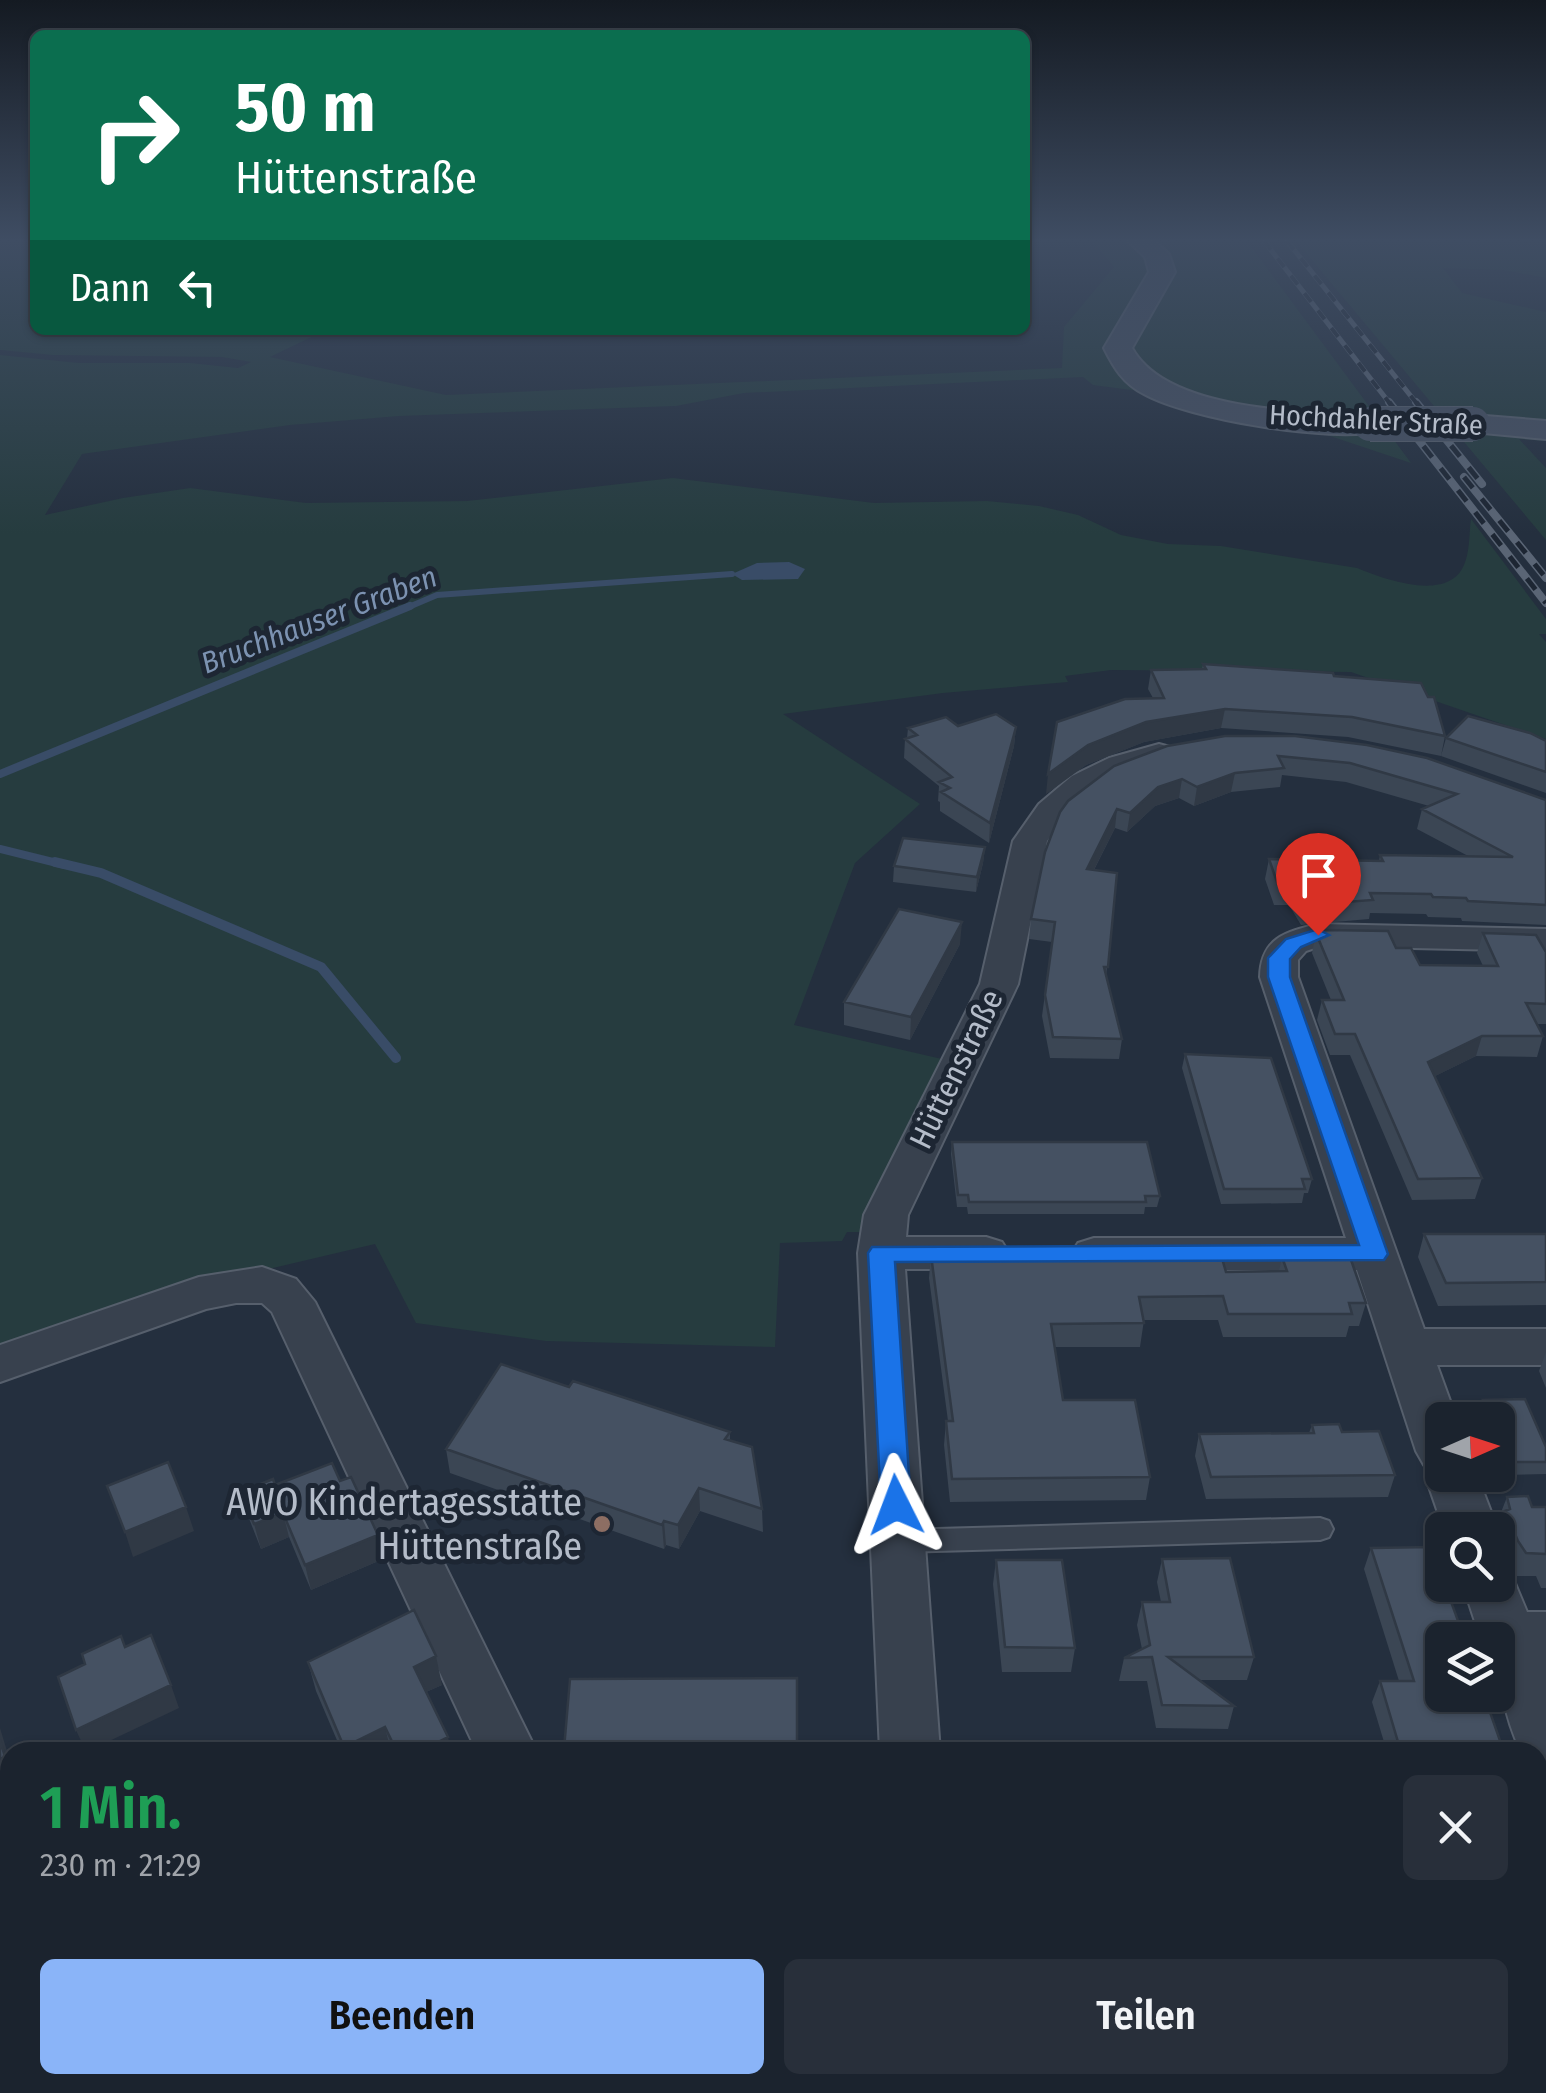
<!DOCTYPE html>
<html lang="de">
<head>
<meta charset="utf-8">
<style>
  body { margin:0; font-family:"Fira Sans Condensed",sans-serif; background:#282f3a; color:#f1f3f6; height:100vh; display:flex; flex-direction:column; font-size:38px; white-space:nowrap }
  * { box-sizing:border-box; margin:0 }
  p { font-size:32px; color:#a0a4aa }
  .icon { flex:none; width:55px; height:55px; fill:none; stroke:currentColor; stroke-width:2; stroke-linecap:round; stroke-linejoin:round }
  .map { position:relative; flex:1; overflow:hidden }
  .sheet { position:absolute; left:0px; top:1742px; width:1548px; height:352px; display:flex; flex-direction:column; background:#1b232e; border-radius:30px 30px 0 0; box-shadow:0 2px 8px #0004,0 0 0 2px #39404a }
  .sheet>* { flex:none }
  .hud { position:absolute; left:30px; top:30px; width:1000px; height:305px; border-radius:15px; box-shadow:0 2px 8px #0004,0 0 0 2px #39404a; background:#0b6e4f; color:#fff; overflow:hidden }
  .needle { width:65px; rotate:87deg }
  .buttons { position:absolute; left:1425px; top:1402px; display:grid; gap:20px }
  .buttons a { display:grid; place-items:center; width:90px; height:90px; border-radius:15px; background:#1b232e; box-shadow:0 2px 8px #0004,0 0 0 2px #39404a; font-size:50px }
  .pin { position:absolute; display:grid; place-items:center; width:85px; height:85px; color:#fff; margin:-102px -42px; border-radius:50% 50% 50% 0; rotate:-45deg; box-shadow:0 0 10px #0007 }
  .pin .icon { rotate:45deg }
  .me { position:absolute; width:110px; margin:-55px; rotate:357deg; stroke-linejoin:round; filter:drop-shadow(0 0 8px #0008) }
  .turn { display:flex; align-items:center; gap:35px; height:210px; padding:0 40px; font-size:45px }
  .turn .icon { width:130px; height:130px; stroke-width:2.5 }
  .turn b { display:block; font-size:70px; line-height:85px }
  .then { display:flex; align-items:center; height:95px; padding:0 40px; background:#0003; gap:20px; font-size:38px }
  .round { display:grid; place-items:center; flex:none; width:105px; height:105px; border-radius:15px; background:#282f3a }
  .overview { display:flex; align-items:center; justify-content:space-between; height:170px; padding:0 40px }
  h1 { font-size:60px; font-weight:600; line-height:75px; color:#1e9e55 }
  .button { display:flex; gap:20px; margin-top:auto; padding:20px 40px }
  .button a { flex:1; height:115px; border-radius:15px; background:#8ab4f8; color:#111; font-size:40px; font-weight:600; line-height:115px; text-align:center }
  .button a+a { background:#282f3a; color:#f1f3f6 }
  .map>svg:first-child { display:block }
</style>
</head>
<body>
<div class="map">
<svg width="1546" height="2093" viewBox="0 0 1546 2093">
  <rect width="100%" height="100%" fill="#242f3e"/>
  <path fill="#263c3f" d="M 0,241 L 35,241 L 35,330 L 326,330 L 270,357 L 446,395 L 1062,368 L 1064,327 L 1114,267 L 1092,241 L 1247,241 L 1411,463 L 1231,403 L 1093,385 L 1083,377 L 744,393 L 676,406 L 399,416 L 290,425 L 82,454 L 45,515 L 123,498 L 190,488 L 306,503 L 467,501 L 673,478 L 874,503 L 987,501 L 1039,506 L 1078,515 L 1121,535 L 1168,544 L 1221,546 L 1357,568 C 1384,579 1448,603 1464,565 C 1470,552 1469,533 1471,519 L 1546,619 L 1546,634 L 1539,634 L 1546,642 L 1546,739 L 1351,672 L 1111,670 L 1065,676 L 1068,682 L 943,693 L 783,714 L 920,804 L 855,863 L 794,1025 L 942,1059 L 868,1232 L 847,1232 L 842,1241 L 780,1243 L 775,1347 L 546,1341 L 416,1323 L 375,1244 L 256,1272 L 0,1358 L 0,355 L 79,363 L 190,363 L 238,368 L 251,362 L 222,357 L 53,355 L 0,350 Z
    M 1296,241 L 1546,241 L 1546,278 L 1504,270 L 1443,268 L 1462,293 L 1546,312 L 1546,441 L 1519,439 L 1546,468 L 1546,540 Z
    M 1201,2085 L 1366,2085 L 1367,2093 L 1203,2093 Z"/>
  <path fill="#394c67" d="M 789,562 L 805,569 L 798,579 L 742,580 L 732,574 L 757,563 Z"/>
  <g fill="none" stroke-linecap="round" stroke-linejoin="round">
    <path stroke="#394c67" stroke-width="6" d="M 404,609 L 437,595 L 732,574"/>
    <path stroke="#394c67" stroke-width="8" d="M 0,774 L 410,606
      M 0,849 L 65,865"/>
    <path stroke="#394c67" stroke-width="10" d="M 55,862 L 101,873 L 321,967 L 396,1058"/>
    <defs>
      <path id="service" d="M 1320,1518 L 1329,1521 L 1333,1529 L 1329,1537 L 1320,1540 L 900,1552 L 891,1549 L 887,1541 L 891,1533 L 900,1530 Z"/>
      <path id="minor" d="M 1159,744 L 1170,747 L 1175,754 L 1170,761 L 1131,772 L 1096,790 L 1063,818 L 1047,841 L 1018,984 L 908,1215 L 906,1237 L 986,1237 L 1002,1242 L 1009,1253 L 1002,1264 L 986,1269 L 905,1269 L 940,1752 L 880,1752 L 858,1253 L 864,1215 L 980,984 L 1013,841 L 1039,804 L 1072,776 L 1109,758 Z
        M 1318,924 L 1546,929 L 1546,951 L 1321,946 L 1306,951 L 1298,960 L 1298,977 L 1424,1329 L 1546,1329 L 1546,1365 L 1437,1365 L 1457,1420 L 1442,1420 L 1442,1475 L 1477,1475 L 1498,1530 L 1444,1530 L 1425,1475 L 1429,1467 L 1424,1465 L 1416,1451 L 1357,1270 L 1094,1270 L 1078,1265 L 1071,1254 L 1078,1243 L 1094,1238 L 1346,1238 L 1260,977 C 1261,938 1285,932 1318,924 Z
        M 262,1267 L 296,1279 L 315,1302 L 537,1752 L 477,1752 L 272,1312 L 262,1303 L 236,1303 L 206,1309 L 0,1382 L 0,1345 L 199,1277 Z
        M 1498,1564 L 1509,1569 L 1527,1612 L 1546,1612 L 1546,1769 L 1538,1766 L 1538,1752 L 1521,1752 C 1504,1715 1498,1681 1498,1640 L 1481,1640 L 1463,1585 L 1498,1585 Z
        M 639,2085 L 708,2085 L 711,2093 L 642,2093 Z
        M 892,2085 L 960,2085 L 960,2093 L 892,2093 Z"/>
      <path id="secondary" d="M 1128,241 L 1155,241 L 1169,254 L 1175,272 L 1132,348 C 1167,412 1305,412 1370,415 L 1381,417 L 1386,424 L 1381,431 C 1331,443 1189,419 1144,394 C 1123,383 1114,368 1104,348 L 1149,272 L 1145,257 Z
        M 1473,415 L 1546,421 L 1546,439 L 1462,431 L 1457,424 L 1462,417 Z"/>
    </defs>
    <use href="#service" stroke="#565f6c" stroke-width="4"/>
    <use href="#minor" stroke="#565f6c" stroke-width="4"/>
    <use href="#secondary" stroke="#565f6c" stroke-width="4"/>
    <use href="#service" fill="#38414e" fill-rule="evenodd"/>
    <use href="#minor" fill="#38414e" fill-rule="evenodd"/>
    <use href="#secondary" fill="#465061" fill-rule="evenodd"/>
    <defs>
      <path id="rail-far1" d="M 1264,241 L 1391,405
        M 1287,241 L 1418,405"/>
      <path id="rail" d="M 1389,402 L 1546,603
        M 1416,402 L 1482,484
        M 1464,477 L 1546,578"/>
    </defs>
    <use href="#rail-far1" stroke="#5a6575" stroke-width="5"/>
    <use href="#rail" stroke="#5a6575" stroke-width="8"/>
    <use href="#rail-far1" stroke="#1d2633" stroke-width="4" stroke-dasharray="11" stroke-linecap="butt"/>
    <use href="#rail" stroke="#1d2633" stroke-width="5" stroke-dasharray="14" stroke-linecap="butt"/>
    <defs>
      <path id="secondary-bridge" d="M 1370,424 L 1473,424"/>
    </defs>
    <use href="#secondary-bridge" stroke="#565f6c" stroke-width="36" stroke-linecap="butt"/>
    <use href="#secondary-bridge" stroke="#465061" stroke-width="34"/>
  </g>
  <path fill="#3b4654" d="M 1203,664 L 1334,676 L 1445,736 L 1441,756 L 1348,737 L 1221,728 L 1144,742 L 1086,765 L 1046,794 L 1153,698 L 1148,689 L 1151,670 L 1202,669 Z
    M 958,726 L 1016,727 L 1014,746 L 989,843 L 940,811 L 940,802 L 938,801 L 939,786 L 904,758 L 905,739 L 907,738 L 908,728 Z
    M 1225,736 L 1546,800 L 1546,925 L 1462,921 L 1461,918 L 1428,917 L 1426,914 L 1370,913 L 1369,919 L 1301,925 L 1289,905 L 1274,905 L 1265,879 L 1269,859 L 1379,861 L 1380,855 L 1470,857 L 1417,829 L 1422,809 L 1429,806 L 1346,782 L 1282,775 L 1280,787 L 1231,792 L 1194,806 L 1179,798 L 1155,806 L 1127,832 L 1115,828 L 1094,870 L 1117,873 L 1106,977 L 1122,1039 L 1119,1059 L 1050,1058 L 1042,1016 L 1052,942 L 1029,939 L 1031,919 L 1045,852 Z
    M 1446,738 L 1546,741 L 1546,793 L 1441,756 Z
    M 985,847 L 983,863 L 976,892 L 893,882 L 894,866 Z
    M 1316,933 L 1396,948 L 1420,965 L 1483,966 L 1477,953 L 1483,933 L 1546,952 L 1546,1024 L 1537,1024 L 1543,1036 L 1537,1057 L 1476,1056 L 1435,1076 L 1482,1178 L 1475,1199 L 1412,1200 L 1350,1055 L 1330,1055 L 1317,1020 L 1322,1000 L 1331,1000 L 1312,953 Z
    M 960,944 L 910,1040 L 844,1025 L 844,1002 Z
    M 1185,1054 L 1312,1179 L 1308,1193 L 1304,1193 L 1302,1203 L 1221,1204 L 1182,1068 Z
    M 952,1142 L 1160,1196 L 1157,1207 L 1145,1207 L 1144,1214 L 968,1214 L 967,1207 L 957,1207 L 951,1154 Z
    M 1424,1234 L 1546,1234 L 1546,1305 L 1438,1306 L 1418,1257 Z
    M 931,1255 L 1226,1272 L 1279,1271 L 1282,1257 L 1366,1303 L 1359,1326 L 1349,1326 L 1346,1337 L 1223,1337 L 1218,1320 L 1144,1320 L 1140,1347 L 1055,1347 L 1063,1400 L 1150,1477 L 1146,1500 L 950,1502 L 944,1445 L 946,1421 L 948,1421 L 929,1278 Z
    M 1546,1352 L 1546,1388 L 1539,1371 Z
    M 569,1387 L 730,1432 L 730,1441 L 762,1509 L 763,1532 L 700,1511 L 679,1549 L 666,1545 L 664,1549 L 450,1473 L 446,1449 Z
    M 1483,1400 L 1546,1462 L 1546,1474 L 1505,1475 L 1498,1458 L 1498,1420 L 1482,1420 L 1479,1412 Z
    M 1312,1425 L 1342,1432 L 1395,1475 L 1388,1497 L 1206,1499 L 1195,1456 L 1199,1434 L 1309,1433 Z
    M 340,1481 L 378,1535 L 383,1559 L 311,1590 L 289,1537 L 261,1549 L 248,1516 L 241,1492 Z
    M 1507,1497 L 1532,1507 L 1546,1507 L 1546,1588 L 1541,1588 L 1536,1576 L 1516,1576 L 1509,1565 L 1498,1537 L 1500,1525 L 1498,1520 Z
    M 1371,1548 L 1504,1752 L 1387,1752 L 1372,1702 L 1380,1681 L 1399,1681 L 1364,1569 Z
    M 1162,1559 L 1254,1657 L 1247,1680 L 1200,1680 L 1234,1706 L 1228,1729 L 1156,1728 L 1147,1681 L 1119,1681 L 1124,1658 L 1142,1649 L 1137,1625 L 1142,1602 L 1161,1602 L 1157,1582 Z
    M 996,1560 L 1075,1648 L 1071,1672 L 1002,1672 L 993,1584 Z
    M 308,1662 L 442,1685 L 426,1692 L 451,1752 L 342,1752 L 316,1691 Z
    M 797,1678 L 797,1752 L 565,1752 L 564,1749 Z
    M 1538,1857 L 1546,2093 L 1525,2093 L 1522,2085 L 1538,2085 Z
    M 1142,2085 L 1202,2085 L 1203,2093 L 1143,2093 Z"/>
  <path fill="#303945" d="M 1225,709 L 1221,728 L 1144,742 L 1086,765 L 1046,794 L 1048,774 L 1088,745 L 1146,722 Z
    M 1016,727 L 1014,746 L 989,843 L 990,823 Z
    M 1235,773 L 1231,792 L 1194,806 L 1197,787 Z
    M 1182,779 L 1179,798 L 1155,806 L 1127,832 L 1130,813 L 1158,787 Z
    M 1117,809 L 1115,828 L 1084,889 L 1087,869 Z
    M 985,847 L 983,863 L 976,892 L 977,877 Z
    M 962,922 L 960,944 L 910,1040 L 911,1017 Z
    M 1482,1036 L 1476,1056 L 1423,1082 L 1428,1062 Z
    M 699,1488 L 700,1511 L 679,1549 L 678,1525 Z
    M 186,1507 L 194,1531 L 133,1557 L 125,1532 Z
    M 283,1513 L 289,1537 L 261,1549 L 254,1524 Z
    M 664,1521 L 666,1545 L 664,1549 L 662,1525 Z
    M 378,1535 L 383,1559 L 311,1590 L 305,1565 Z
    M 436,1656 L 442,1685 L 419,1695 L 414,1667 Z
    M 171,1685 L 179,1708 L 86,1752 L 76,1730 Z
    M 385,1727 L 391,1752 L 346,1752 L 344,1747 Z
    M 0,1728 L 10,1761 L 10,1780 L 0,1785 Z
    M 448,1737 L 451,1752 L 440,1752 L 438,1742 Z
    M 10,1907 L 10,1936 L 0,1941 L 0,1912 Z
    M 10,2076 L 10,2085 L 45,2086 L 32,2093 L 0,2093 L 0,2081 Z
    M 81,2085 L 108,2085 L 93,2093 L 67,2093 Z
    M 380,2085 L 386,2085 L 388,2093 L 366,2093 Z"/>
  <path fill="#455162" stroke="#303945" stroke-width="2.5" d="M 1203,664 L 1333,673 L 1334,676 L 1421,683 L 1428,697 L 1434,697 L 1445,736 L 1352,717 L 1225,709 L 1146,722 L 1088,745 L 1048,774 L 1057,722 L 1125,699 L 1164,698 L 1151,670 L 1206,669 Z
    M 996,714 L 1016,727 L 990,823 L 941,792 L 950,788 L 939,782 L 952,777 L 905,739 L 917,735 L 908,728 L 946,717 L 958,726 Z
    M 1468,716 L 1530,733 L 1546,741 L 1546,772 L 1446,738 Z
    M 1225,736 L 1295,736 L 1367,745 L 1427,758 L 1546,800 L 1546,905 L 1468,901 L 1466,898 L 1433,897 L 1431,894 L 1370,893 L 1373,900 L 1305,905 L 1293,886 L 1278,885 L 1269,859 L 1383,861 L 1380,855 L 1513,857 L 1422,809 L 1457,794 L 1350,763 L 1278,756 L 1284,768 L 1235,773 L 1197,787 L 1182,779 L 1158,787 L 1130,813 L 1117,809 L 1087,869 L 1117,873 L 1108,967 L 1104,967 L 1122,1039 L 1053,1037 L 1045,995 L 1055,922 L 1031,919 L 1045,852 L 1060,812 L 1068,801 L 1114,766 L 1167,746 Z
    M 903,838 L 985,847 L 977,877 L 894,866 Z
    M 899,909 L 962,922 L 911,1017 L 844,1002 Z
    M 1326,930 L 1388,931 L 1396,948 L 1411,948 L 1420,965 L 1498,966 L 1483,933 L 1536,935 L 1546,952 L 1546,1004 L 1526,1003 L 1543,1036 L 1482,1036 L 1428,1062 L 1482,1178 L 1418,1179 L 1355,1034 L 1335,1034 L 1322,1000 L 1344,1000 L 1316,933 Z
    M 1185,1054 L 1271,1058 L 1312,1179 L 1302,1179 L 1305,1189 L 1224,1189 Z
    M 952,1142 L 1147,1142 L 1160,1196 L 1145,1196 L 1146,1202 L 969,1202 L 968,1195 L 958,1195 Z
    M 1424,1234 L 1546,1234 L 1546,1282 L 1446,1283 Z
    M 935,1250 L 1221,1255 L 1226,1272 L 1287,1271 L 1282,1257 L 1350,1257 L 1366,1303 L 1349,1303 L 1352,1314 L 1228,1314 L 1223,1296 L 1139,1297 L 1144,1323 L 1051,1324 L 1063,1400 L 1135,1400 L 1150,1477 L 952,1479 L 946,1421 L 953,1421 L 931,1255 L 936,1254 Z
    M 501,1364 L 569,1387 L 573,1381 L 730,1432 L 725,1439 L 752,1447 L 762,1509 L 699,1488 L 678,1525 L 664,1521 L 662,1525 L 446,1449 Z
    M 1525,1399 L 1546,1447 L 1546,1462 L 1509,1462 L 1498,1434 L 1498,1420 L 1492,1420 L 1483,1400 Z
    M 1339,1424 L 1342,1432 L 1379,1431 L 1395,1475 L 1211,1477 L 1199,1434 L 1314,1433 L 1312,1425 Z
    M 168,1462 L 186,1507 L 125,1532 L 107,1486 Z
    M 332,1463 L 340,1481 L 351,1477 L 378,1535 L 305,1565 L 283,1513 L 254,1524 L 241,1492 L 273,1479 L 275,1485 Z
    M 1528,1496 L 1532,1507 L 1546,1507 L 1546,1554 L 1526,1553 L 1518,1541 L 1505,1511 L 1510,1509 L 1507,1497 Z
    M 1432,1547 L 1442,1577 L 1442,1585 L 1445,1585 L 1465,1640 L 1442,1640 L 1442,1695 L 1484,1695 L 1504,1752 L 1401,1752 L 1380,1681 L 1414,1681 L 1371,1548 Z
    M 1230,1558 L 1254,1657 L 1168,1657 L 1234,1706 L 1162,1705 L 1152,1657 L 1124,1658 L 1150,1645 L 1142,1602 L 1170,1602 L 1162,1559 Z
    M 996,1560 L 1062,1560 L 1075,1648 L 1005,1647 Z
    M 414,1610 L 436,1656 L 414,1667 L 448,1737 L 438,1742 L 443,1752 L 397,1752 L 385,1727 L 344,1747 L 308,1662 Z
    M 151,1635 L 171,1685 L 76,1730 L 58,1677 L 85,1664 L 82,1654 L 121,1636 L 125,1647 Z
    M 797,1678 L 797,1748 L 564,1749 L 570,1679 Z
    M 0,1740 L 5,1757 L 0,1759 Z
    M 2,1813 L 10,1836 L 10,1907 L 0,1912 L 0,1814 Z
    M 1538,1857 L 1546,1881 L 1546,2093 L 1542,2093 L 1538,2080 Z
    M 10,1992 L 10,2076 L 0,2081 L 0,1997 Z
    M 61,2085 L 81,2085 L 67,2093 L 64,2093 Z
    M 360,2085 L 380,2085 L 366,2093 L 363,2093 Z
    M 386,2085 L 417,2085 L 420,2093 L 389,2093 Z
    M 1014,2085 L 1069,2085 L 1070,2093 L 1015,2093 Z
    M 1147,2085 L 1202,2085 L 1203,2093 L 1148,2093 Z"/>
  <linearGradient id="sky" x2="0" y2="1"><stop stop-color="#141a22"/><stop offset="0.45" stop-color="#3f4d63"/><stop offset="1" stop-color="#3f4d63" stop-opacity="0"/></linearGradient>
  <rect width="1546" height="534" fill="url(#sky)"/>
  <path fill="#1a73e8" stroke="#114b97" stroke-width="2.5" d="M 1318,929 L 1329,935 L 1301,947 L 1290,959 L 1290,977 L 1388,1254 L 1384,1260 L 895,1262 L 911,1505 L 907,1513 L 896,1517 L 885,1513 L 881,1505 L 868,1253 L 872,1247 L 1359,1245 L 1268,977 L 1268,958 L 1286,939 Z"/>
  <circle fill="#8d6e63" stroke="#1d2633" stroke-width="4" cx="602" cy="1524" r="10"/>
  <g text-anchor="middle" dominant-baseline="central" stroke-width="10" stroke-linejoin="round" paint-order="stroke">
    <g font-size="28" fill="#b4bcc9" stroke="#1d2633">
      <text transform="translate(1376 420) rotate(3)">Hochdahler Straße</text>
    </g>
    <g font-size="30" font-style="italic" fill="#7c92b1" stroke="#1d2633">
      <text transform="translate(319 620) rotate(-21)">Bruchhauser Graben</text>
    </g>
    <g font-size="32" fill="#b4bcc9" stroke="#1d2633">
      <text transform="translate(956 1069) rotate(-64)">Hüttenstraße</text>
    </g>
    <g font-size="38" fill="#b4bcc9" stroke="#1d2633" text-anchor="end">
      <text x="582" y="1502">AWO Kindertagesstätte<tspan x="582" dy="44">Hüttenstraße</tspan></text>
    </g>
  </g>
</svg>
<div class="buttons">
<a><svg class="needle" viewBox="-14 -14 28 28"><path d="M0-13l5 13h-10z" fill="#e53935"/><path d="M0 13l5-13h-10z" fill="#a0a4aa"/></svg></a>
<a><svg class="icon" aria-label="search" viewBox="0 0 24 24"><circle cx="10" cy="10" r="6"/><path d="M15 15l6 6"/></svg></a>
<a><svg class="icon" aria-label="layers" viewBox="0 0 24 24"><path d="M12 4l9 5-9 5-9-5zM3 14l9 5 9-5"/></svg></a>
</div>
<div class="pin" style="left:1318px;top:935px;background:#d93025"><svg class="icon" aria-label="arrive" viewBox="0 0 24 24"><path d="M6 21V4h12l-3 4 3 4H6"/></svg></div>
<svg class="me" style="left:896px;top:1505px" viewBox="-20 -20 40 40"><path d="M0-17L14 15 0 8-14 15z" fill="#1a73e8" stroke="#fff" stroke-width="4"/></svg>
<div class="hud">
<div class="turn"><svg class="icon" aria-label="right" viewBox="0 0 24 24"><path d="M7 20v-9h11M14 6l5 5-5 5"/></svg><div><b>50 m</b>Hüttenstraße</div></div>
<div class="then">Dann<svg class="icon" aria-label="left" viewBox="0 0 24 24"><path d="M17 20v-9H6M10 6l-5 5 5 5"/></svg></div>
</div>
<section class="sheet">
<div class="overview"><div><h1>1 Min.</h1><p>230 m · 21:29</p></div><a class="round"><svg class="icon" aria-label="close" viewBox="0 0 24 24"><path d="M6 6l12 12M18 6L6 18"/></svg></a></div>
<div class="button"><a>Beenden</a><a>Teilen</a></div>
</section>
</div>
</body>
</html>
